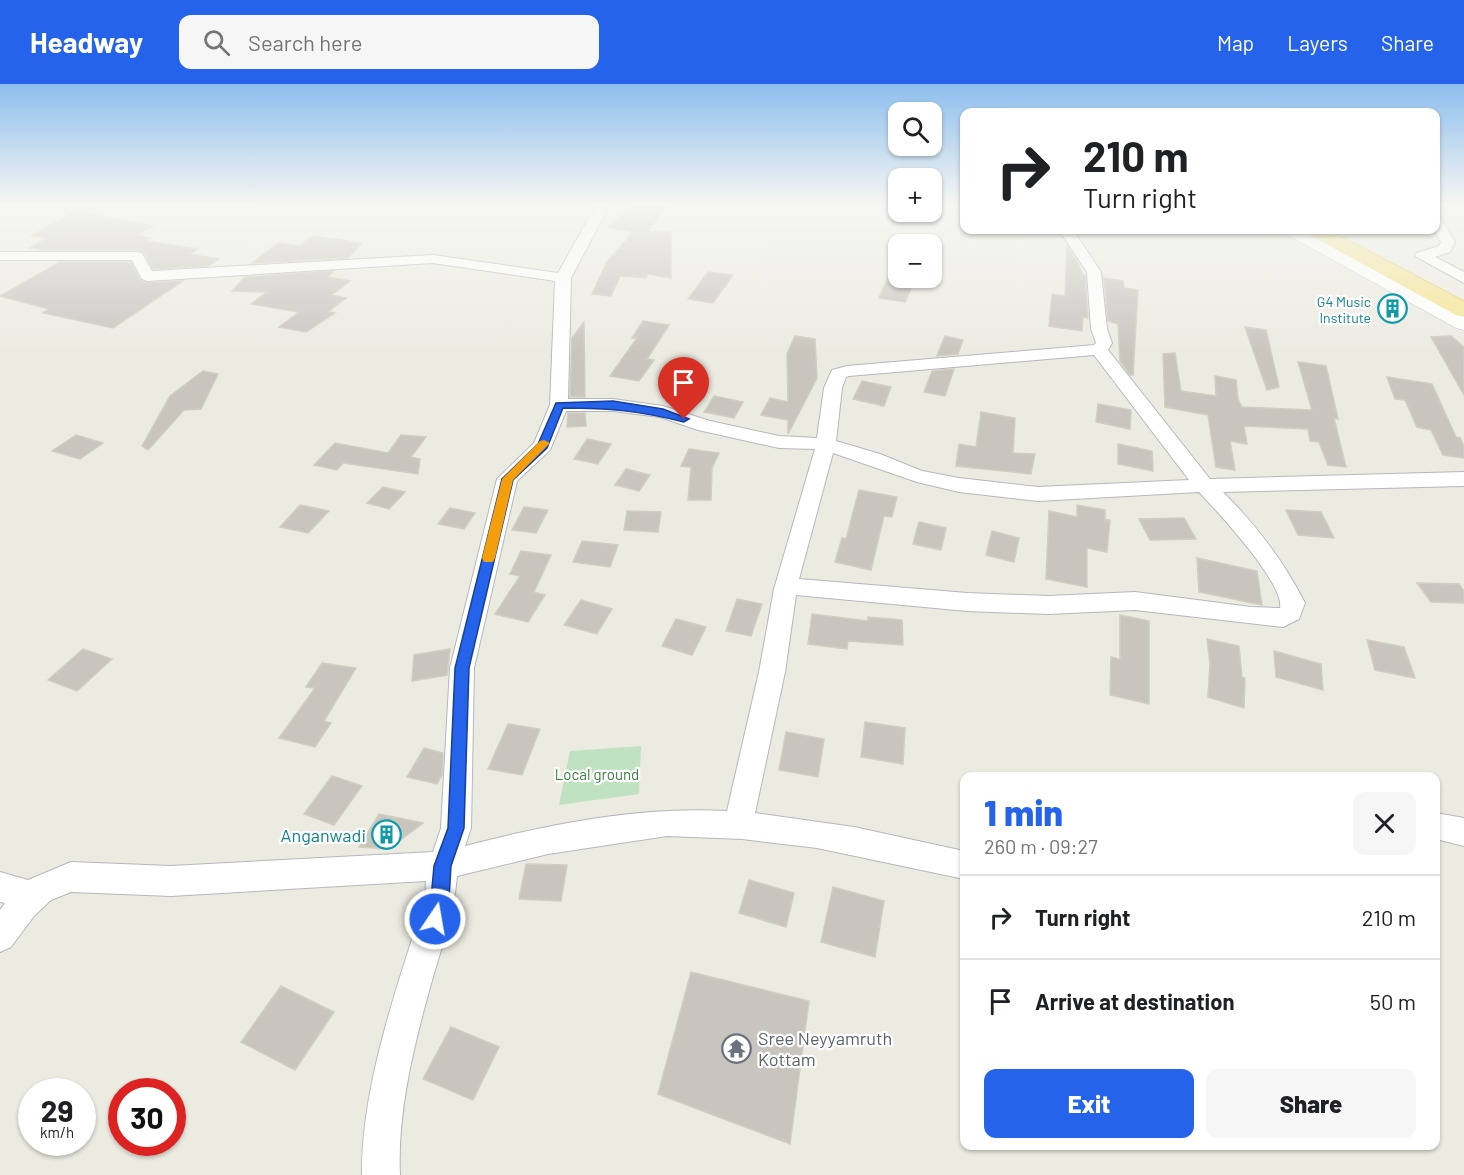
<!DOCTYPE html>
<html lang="en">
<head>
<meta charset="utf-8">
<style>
  body { margin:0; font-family:Barlow,sans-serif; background:#f6f6f6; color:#202124; height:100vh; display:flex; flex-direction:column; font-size:22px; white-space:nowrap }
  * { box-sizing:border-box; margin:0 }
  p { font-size:20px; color:#757577 }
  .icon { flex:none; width:33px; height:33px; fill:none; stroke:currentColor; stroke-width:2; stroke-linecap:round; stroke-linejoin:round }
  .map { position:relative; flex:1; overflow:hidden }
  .drawer { position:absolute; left:960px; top:688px; width:480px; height:378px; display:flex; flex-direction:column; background:#fff; border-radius:12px; box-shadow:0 2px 4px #0004 }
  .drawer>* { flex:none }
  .hud { position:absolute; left:960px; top:24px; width:480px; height:126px; border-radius:12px; box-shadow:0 2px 4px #0004; background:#fff; color:#202124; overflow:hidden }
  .controls { position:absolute; left:888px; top:18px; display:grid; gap:12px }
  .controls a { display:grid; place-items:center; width:54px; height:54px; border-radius:12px; background:#fff; box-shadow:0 2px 4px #0004; font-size:30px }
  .speed { position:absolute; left:18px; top:994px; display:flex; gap:12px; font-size:30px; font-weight:700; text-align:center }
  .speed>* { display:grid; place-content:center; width:78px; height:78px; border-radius:50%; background:#fff; box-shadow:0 2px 4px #0004; line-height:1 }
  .speed small { font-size:15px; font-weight:400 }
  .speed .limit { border:9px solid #d22; background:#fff; color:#111 }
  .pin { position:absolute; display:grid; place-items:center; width:51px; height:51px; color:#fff; margin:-62px -26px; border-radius:50% 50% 50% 0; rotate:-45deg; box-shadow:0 0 6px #0007 }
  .pin .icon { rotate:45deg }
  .me { position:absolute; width:66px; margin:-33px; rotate:12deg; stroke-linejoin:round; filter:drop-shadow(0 0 4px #0008) }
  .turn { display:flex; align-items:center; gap:21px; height:126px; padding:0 24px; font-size:27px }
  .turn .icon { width:78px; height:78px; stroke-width:2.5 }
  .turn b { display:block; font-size:42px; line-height:51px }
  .round { display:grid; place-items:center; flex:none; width:63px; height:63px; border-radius:12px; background:#f6f6f6 }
  .overview { display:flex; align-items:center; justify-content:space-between; height:102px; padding:0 24px }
  h1 { font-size:36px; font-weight:800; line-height:45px; color:#2563eb }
  .primary-button { display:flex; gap:12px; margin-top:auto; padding:12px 24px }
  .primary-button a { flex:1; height:69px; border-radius:12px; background:#2563eb; color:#fff; font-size:24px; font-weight:800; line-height:69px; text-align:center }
  .primary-button a+a { background:#f6f6f6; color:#202124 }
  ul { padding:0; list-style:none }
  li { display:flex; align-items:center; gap:18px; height:84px; padding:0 24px; border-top:2px solid #e0e0e0 }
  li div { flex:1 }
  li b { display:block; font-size:22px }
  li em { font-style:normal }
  header { display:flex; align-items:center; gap:36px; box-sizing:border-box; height:84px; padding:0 30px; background:#2563eb; color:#fff }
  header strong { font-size:28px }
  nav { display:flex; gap:33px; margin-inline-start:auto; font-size:21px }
  .search { width:420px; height:54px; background:#f6f6f6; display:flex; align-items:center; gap:15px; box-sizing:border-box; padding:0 21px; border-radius:12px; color:#757577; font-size:22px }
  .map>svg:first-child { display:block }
</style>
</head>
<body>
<header>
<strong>Headway</strong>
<div class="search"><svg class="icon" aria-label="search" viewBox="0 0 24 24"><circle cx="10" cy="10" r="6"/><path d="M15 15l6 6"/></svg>Search here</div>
<nav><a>Map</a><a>Layers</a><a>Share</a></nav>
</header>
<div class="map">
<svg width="1464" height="1091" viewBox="0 0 1464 1091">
  <rect width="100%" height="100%" fill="#ecebe2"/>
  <path fill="#c0e2c3" d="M 641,662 L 639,710 L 559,721 L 570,667 Z"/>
  <path fill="#c8c5bf" stroke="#d0cdc1" stroke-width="1.5" d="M 640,118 L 669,118 L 647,148 L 671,147 L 671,194 L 648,190 L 646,194 L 620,192 L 611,212 L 592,210 L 607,178 L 633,148 L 608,143 Z
    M 74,128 L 153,142 L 135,151 L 152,154 L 146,157 L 198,165 L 189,170 L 219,175 L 208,182 L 153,185 L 144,168 L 137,166 L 43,166 L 30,164 L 47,154 L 31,152 Z
    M 313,152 L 362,159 L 348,174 L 252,179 L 278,159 L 299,162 Z
    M 1067,162 L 1078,179 L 1083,191 L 1085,191 L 1088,234 L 1083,233 L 1082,247 L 1049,242 L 1052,210 L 1065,212 Z
    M 60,178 L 131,178 L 140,196 L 146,199 L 183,197 L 113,244 L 43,229 L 49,225 L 0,212 Z
    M 334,187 L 328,193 L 350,197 L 332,211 L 346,214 L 328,228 L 335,229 L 306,248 L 279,243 L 299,228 L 251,220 L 267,208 L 232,207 L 245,193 Z
    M 708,188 L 733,191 L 713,219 L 688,215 Z
    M 888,194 L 916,194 L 905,218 L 879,214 Z
    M 1104,194 L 1123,197 L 1124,204 L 1138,206 L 1133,291 L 1130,291 L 1120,277 L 1118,240 L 1108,237 Z
    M 643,237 L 669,241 L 647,275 L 654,276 L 639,297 L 610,292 L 637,254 L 632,254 Z
    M 584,238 L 585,313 L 570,313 L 572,254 Z
    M 1245,243 L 1266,246 L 1279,303 L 1267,306 Z
    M 795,252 L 815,255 L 817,294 L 788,350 L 788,336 L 761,331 L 770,314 L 788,318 L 787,270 Z
    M 945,252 L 963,256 L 958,270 L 937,272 Z
    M 1451,252 L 1464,263 L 1464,311 L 1431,253 Z
    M 1175,269 L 1181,307 L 1216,312 L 1215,292 L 1236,296 L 1238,315 L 1242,323 L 1312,326 L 1298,278 L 1326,282 L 1338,335 L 1334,334 L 1346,383 L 1328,381 L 1319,358 L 1310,357 L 1308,345 L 1244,342 L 1247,360 L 1230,357 L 1235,386 L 1216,383 L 1208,331 L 1165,323 L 1163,270 Z
    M 954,285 L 945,312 L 924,308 L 932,287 Z
    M 203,287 L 218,290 L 201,325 L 184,326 L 148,366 L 142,362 L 170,312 Z
    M 1387,293 L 1432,300 L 1456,353 L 1460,354 L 1464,362 L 1464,374 L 1443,371 L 1431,346 L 1417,343 L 1405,316 L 1395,315 Z
    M 862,297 L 891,303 L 884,322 L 853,315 Z
    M 714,312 L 743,318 L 734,334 L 704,328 Z
    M 1098,320 L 1131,326 L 1130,345 L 1096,338 Z
    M 981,328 L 1015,334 L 1013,369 L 1035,370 L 1031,390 L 956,382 L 959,360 L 976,363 Z
    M 568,329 L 585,329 L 586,342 L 567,343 Z
    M 76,351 L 103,359 L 80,375 L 52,367 Z
    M 401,351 L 426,353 L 411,373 L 420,375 L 418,390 L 343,379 L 337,386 L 314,381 L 335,359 L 388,369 Z
    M 587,355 L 611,360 L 598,380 L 574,375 Z
    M 1118,360 L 1152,367 L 1153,387 L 1118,380 Z
    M 689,365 L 719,369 L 712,384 L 711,416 L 688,416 L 691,383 L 681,382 Z
    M 626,385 L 650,391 L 639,407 L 615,401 Z
    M 383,403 L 405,408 L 389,425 L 367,419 Z
    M 859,406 L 897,413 L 892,433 L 884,432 L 871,486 L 835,478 L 842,454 L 846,455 Z
    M 300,421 L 329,427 L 308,449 L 280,443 Z
    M 1077,421 L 1105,426 L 1105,436 L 1110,436 L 1107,468 L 1087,464 L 1087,503 L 1046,495 L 1049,427 L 1077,433 Z
    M 524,423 L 548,426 L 536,449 L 512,446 Z
    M 450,424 L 475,429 L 464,445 L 438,440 Z
    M 1286,426 L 1321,428 L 1334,454 L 1298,451 Z
    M 627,427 L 661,428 L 658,448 L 624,446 Z
    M 1184,434 L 1196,455 L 1150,456 L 1139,435 Z
    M 919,438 L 946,444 L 941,466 L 913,460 Z
    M 992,447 L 1019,454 L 1014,478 L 986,471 Z
    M 582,457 L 618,461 L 610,483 L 573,478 Z
    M 521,467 L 551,471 L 534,508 L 545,511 L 528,538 L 495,530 L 520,492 L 510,490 Z
    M 1197,474 L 1257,487 L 1262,521 L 1199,508 Z
    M 1417,499 L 1459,500 L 1464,507 L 1464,519 L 1431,518 Z
    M 737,515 L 762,520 L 751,552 L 726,547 Z
    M 581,516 L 612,525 L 597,550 L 564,541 Z
    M 812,530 L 868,537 L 868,533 L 902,536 L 903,561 L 848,557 L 847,565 L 808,560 Z
    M 1120,531 L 1149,537 L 1149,620 L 1110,611 L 1111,573 L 1120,575 Z
    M 676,535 L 706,543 L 692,571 L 662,562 Z
    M 1207,555 L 1239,562 L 1242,593 L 1245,594 L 1244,624 L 1208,613 L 1210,579 Z
    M 1367,556 L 1404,563 L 1415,594 L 1375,586 Z
    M 83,565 L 112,575 L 77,607 L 48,596 Z
    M 450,565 L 447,591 L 412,597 L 414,571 Z
    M 1274,567 L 1321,580 L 1323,606 L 1276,593 Z
    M 322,579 L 356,584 L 324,637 L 331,639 L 315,663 L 279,654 L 315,604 L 306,603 Z
    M 865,638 L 905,644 L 903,680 L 861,673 Z
    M 508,640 L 540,645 L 522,691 L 488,685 Z
    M 786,648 L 824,655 L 818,693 L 779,686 Z
    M 424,664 L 443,669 L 442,691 L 437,700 L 407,693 Z
    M 332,692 L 362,702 L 334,741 L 304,730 Z
    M 379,730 L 423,739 L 389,765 L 359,763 Z
    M 526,780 L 567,781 L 561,817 L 519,815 Z
    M 749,796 L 794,809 L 786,843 L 739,829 Z
    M 833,803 L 884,817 L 875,873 L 821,858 Z
    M 691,888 L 809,917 L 790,1060 L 658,1010 Z
    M 281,902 L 334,928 L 295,986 L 241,958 Z
    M 451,943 L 499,963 L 473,1016 L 423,995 Z"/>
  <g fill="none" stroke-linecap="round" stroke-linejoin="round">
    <defs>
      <path id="street" d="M 598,118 L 611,118 L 571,194 L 568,315 L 613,315 L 663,322 L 710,337 L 779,352 L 817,354 L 824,304 L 832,286 L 847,282 L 1094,261 L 1096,259 L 1091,245 L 1087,188 L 1059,146 L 1073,146 L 1101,188 L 1107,245 L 1112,259 L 1108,266 L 1210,395 L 1464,388 L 1464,402 L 1223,408 C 1257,442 1283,476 1305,519 L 1299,535 L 1283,543 L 1135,526 L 1048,530 L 967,527 L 796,511 L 785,588 L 755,729 L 854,743 L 964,767 L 964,795 L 817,764 L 742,755 L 667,752 L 548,770 L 457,792 C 454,829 441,865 431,900 C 414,961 397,1028 400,1091 L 362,1091 C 361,1002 398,900 425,815 L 426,797 L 171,812 L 71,808 L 51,816 L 34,832 L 11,863 L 0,868 L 0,826 L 5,819 L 0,818 L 0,788 L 28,796 L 71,778 L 171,782 L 433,768 L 441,744 L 450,584 L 497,395 L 534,359 L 550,321 L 555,197 L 433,179 L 147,197 L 142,195 L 132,176 L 0,176 L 0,168 L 137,168 L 142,169 L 152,187 L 433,171 L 558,189 ZM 1094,271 L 1189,396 L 1038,403 L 959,394 L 922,387 L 880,370 L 836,357 L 842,304 L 846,293 L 849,292 ZM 566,327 L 613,327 L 660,333 L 698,346 L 779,364 L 815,365 L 774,505 L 759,588 L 727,727 C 638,722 550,740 465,762 L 471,744 L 474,584 L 517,397 L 550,366 ZM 833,369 L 917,398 L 959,408 L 1038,417 L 1199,408 C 1217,427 1285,500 1280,524 L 1251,523 L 1135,508 L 1048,512 L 967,509 L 799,495 Z
        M 1436,134 L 1441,135 L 1455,158 L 1450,168 L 1435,173 L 1464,188 L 1464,199 L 1415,172 L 1417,169 L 1439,162 L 1441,158 L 1434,146 L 1436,146 Z
        M 1436,729 L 1464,734 L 1464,762 L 1436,755 Z"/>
      <path id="secondary" d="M 1283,146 L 1306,146 L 1464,230 L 1464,246 L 1456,244 L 1286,150 Z"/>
      <path id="highway" d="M 1305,146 L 1329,146 L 1464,217 L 1464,233 L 1456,231 L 1308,150 Z"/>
    </defs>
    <use href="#street" stroke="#b5b7bc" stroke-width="2"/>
    <use href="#secondary" stroke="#b6b8bd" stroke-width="1"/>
    <use href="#highway" stroke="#ddaf11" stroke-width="1"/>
    <use href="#street" fill="#fff" fill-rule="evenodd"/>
    <use href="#secondary" fill="#fff" fill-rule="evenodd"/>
    <use href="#highway" fill="#f5e491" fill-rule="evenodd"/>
  </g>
  <linearGradient id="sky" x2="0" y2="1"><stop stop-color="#8dbeee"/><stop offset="0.44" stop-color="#f6f6f2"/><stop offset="1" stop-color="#f6f6f2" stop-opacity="0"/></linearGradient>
  <rect width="1464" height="271" fill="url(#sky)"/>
  <path fill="#2563eb" stroke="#184099" stroke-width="1.5" d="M 613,317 L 663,325 L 689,335 L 684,338 C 639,327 610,324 563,324 L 547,364 L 513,396 L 469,584 L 464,744 L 451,782 L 449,815 L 441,841 L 435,844 L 428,841 L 426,835 L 431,815 L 434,782 L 448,744 L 455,584 L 502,395 L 538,360 L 556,319 Z"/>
  <path fill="#f59e0b" d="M 544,356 L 550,359 L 513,396 L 495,474 L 493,478 L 484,478 L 482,474 L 502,395 L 540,357 Z"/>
  <defs>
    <symbol id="building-ring" viewBox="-11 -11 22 22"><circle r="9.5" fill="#fff" stroke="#0f9aa8" stroke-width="1.5"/><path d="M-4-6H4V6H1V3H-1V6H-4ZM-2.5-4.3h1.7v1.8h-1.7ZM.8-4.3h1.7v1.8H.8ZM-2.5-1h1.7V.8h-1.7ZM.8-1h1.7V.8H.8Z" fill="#0f9aa8"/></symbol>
    <symbol id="temple-ring" viewBox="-11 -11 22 22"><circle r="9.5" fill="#fff" stroke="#6b7280" stroke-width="1.5"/><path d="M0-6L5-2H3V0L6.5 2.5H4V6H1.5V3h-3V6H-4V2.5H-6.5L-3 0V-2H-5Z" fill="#6b7280"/></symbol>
  </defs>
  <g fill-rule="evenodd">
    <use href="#building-ring" x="1376" y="208" width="33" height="33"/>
    <use href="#building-ring" x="370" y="734" width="33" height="33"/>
    <use href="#temple-ring" x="720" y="948" width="33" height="33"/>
  </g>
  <g text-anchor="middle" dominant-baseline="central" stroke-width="4.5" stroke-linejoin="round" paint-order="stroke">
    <g font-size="14" fill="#0d838f" stroke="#fff" text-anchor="end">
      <text x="1371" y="217">G4 Music<tspan x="1371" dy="16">Institute</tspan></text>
    </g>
    <g font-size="15" fill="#3b8044" stroke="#fff">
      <text x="597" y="690">Local ground</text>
    </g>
    <g font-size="18" fill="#0d838f" stroke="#fff" text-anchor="end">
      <text x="366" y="751">Anganwadi</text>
    </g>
    <g font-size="18" fill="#5b616d" stroke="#fff" text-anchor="start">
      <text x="758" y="954">Sree Neyyamruth<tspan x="758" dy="21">Kottam</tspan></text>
    </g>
  </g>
</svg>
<div class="controls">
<a><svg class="icon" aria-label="search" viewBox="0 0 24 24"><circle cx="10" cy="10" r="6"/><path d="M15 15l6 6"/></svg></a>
<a>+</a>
<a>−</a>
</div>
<div class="speed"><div>29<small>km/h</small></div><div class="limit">30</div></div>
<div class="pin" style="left:684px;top:335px;background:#d93025"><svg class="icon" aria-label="arrive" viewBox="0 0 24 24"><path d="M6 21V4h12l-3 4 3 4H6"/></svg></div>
<svg class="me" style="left:435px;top:835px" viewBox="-20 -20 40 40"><circle r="17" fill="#2563eb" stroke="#fff" stroke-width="3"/><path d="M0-11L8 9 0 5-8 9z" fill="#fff"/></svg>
<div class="hud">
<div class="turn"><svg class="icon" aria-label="right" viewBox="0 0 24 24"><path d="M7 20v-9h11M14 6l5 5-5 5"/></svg><div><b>210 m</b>Turn right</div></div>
</div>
<section class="drawer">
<div class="overview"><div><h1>1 min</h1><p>260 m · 09:27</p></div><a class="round"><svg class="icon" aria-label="close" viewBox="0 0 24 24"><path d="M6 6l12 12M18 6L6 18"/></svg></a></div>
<ul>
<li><svg class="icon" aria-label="right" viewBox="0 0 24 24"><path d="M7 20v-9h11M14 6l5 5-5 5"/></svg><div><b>Turn right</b></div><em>210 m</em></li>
<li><svg class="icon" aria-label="arrive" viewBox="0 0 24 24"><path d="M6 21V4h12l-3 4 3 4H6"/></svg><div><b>Arrive at destination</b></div><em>50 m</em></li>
</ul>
<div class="primary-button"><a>Exit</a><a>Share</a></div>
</section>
</div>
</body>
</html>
